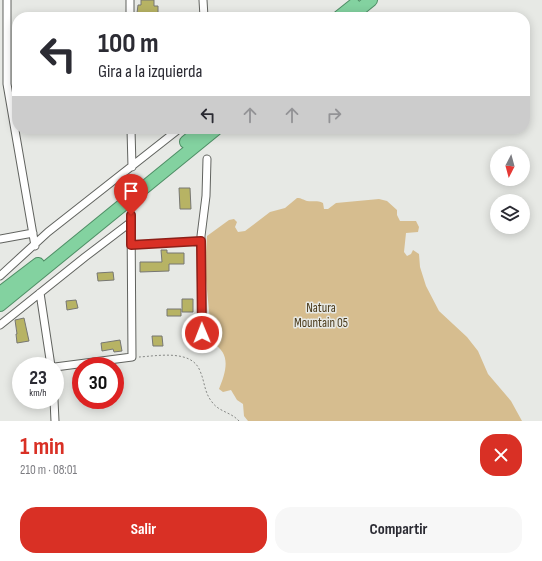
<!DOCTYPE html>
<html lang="es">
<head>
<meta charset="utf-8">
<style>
  body { margin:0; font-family:"Sofia Sans Condensed",sans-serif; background:#f7f7f7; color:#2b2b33; height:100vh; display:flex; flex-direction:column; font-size:15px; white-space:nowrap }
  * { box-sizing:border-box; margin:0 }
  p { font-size:13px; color:#7c7c81 }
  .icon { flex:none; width:22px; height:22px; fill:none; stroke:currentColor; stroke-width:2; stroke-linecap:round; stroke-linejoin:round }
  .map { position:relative; height:421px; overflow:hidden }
  .sheet { display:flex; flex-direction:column; background:#fff; flex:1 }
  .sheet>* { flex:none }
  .banner { position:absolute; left:12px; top:12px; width:518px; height:122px; border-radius:16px; box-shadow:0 2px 10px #0003; background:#fff; color:#2b2b33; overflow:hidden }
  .needle { width:26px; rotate:186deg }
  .fabs { position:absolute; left:490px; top:146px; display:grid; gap:8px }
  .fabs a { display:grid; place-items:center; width:40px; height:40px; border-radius:50%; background:#fff; box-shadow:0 2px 10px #0003; font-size:20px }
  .speed { position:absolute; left:12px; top:357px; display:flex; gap:8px; font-size:20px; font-weight:700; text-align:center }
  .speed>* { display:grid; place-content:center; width:52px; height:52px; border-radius:50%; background:#fff; box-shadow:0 2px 10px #0003; line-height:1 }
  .speed small { font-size:10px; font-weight:400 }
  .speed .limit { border:6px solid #d22; background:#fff; color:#111 }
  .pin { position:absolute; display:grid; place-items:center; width:34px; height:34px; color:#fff; margin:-41px -17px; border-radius:50% 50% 50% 0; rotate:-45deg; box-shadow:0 0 4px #0007 }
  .pin .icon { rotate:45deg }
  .me { position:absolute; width:44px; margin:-22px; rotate:359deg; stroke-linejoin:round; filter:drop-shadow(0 0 3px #0008) }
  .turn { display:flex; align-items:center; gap:14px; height:84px; padding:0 20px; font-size:18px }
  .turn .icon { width:52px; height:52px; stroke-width:2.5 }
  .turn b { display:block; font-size:28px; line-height:34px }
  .lanes { display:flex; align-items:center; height:38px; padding:0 20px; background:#0003; justify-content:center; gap:20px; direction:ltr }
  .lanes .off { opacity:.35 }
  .round { display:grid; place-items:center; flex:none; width:42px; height:42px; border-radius:16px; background:#f7f7f7 }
  .headline { display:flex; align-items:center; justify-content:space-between; height:68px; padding:0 20px }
  h1 { font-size:24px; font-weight:700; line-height:30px; color:#d93025 }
  .action { display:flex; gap:8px; margin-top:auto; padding:8px 20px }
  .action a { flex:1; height:46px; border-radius:16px; background:#d93025; color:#fff; font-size:16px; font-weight:700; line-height:46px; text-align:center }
  .action a+a { background:#f7f7f7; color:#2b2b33 }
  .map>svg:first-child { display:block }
</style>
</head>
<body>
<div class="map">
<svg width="542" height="421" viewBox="0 0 542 421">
  <rect width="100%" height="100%" fill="#e7e9e5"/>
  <path fill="#d6bd8f" d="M 297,198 C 302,198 303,200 307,201 C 313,202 317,200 323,203 L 324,209 L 328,209 L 336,203 L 379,199 L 387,201 L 397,210 L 397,215 L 400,221 L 416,221 L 419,227 L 418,232 L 406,233 L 404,252 L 407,256 L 411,254 L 413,250 L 419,254 L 420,267 L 426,286 L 439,311 L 467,337 L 478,351 L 488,374 L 511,401 L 522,421 L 248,421 L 244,416 L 243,404 L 237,400 L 231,390 L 223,392 L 219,389 C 226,372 232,353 212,343 L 205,268 L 207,236 L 229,220 L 234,219 L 237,222 L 235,227 L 238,232 L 245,231 L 270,212 L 285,208 Z"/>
  <path fill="#b7b364" stroke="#777773" d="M 141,0 L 154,0 L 154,6 L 158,6 L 158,14 L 137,13 L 138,5 L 141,5 Z
    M 179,188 L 190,188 L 191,209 L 180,209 Z
    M 161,250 L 167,250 L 167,253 L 184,253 L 184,264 L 169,264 L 169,271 L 140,272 L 140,262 L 162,262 Z
    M 113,272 L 114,280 L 98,281 L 97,273 Z
    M 182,299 L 193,299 L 193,312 L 182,312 Z
    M 76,300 L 78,308 L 67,310 L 66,301 Z
    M 167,309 L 181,309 L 181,316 L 167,316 Z
    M 24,318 L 29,341 L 17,343 L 16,334 L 17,334 L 15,320 Z
    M 152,336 L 162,336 L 163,346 L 153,346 Z
    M 120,340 L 122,351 L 114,352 L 113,349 L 102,351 L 101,343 Z"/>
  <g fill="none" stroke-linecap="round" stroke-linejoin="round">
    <defs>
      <path id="service" d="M 131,245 L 201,241"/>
      <path id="minor" d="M 7,0 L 7,84 L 35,246
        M 130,0 L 130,17
        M 203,0 L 204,17
        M 131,129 L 132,167
        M 0,239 L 33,233
        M 0,276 L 48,232 L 179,129
        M 40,293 L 51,366
        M 0,325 L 85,257 L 131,222
        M 202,333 L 201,236 L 206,196 L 207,159
        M 55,367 L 132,357 L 131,215
        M 54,400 L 55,421"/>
      <path id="trunk" d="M 339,17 L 354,5
        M 350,17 L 371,0
        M 186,142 L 202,129
        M 0,293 L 38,264
        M 0,305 L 216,129"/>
    </defs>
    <use href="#service" stroke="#61635f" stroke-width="5.5"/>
    <use href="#minor" stroke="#61635f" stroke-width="9"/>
    <use href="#trunk" stroke="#4e8e65" stroke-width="14"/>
    <path stroke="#868885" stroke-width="1" stroke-dasharray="2 2" stroke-linecap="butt" d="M 139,357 C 157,356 192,349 200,371 C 205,382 204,392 212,402 C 219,412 231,412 239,421"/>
    <use href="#service" stroke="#fff" stroke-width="3.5"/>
    <use href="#minor" stroke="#fff" stroke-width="7"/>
    <use href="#trunk" stroke="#83d2a0" stroke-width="12"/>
  </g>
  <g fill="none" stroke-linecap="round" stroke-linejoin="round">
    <defs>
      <path id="route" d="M 131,215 L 131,245 L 201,241 L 202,333"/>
    </defs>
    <use href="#route" stroke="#8d1f18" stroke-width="10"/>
    <use href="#route" stroke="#d93025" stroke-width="7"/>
  </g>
  <g text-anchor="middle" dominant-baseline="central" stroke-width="3" stroke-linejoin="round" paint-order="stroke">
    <g font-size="13" fill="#4a3a1a" stroke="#e7e9e5">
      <text x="321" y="308">Natura<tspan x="321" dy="15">Mountain 05</tspan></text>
    </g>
  </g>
</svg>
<div class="fabs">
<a><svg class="needle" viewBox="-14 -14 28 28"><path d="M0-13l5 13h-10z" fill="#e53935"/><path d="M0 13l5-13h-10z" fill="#7c7c81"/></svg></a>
<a><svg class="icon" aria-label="layers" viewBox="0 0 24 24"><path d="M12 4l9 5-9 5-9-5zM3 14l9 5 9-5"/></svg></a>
</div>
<div class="speed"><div>23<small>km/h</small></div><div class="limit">30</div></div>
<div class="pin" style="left:131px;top:215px;background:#d93025"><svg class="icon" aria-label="arrive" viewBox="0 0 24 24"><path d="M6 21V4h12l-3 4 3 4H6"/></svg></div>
<svg class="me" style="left:202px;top:333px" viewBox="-20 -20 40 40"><circle r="17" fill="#d93025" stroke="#fff" stroke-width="3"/><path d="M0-11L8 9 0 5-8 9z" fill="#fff"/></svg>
<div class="banner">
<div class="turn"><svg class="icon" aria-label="left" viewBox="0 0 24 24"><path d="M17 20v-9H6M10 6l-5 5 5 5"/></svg><div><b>100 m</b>Gira a la izquierda</div></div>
<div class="lanes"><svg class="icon" aria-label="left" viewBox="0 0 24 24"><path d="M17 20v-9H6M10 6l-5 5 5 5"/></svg><svg class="icon off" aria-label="ahead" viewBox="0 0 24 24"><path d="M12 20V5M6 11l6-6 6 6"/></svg><svg class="icon off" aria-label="ahead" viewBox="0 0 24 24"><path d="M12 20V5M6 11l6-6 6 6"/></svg><svg class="icon off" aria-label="right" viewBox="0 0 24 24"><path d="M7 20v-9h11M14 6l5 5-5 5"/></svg></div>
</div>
</div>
<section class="sheet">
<div class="headline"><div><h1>1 min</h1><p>210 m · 08:01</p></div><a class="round" style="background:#d93025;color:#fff"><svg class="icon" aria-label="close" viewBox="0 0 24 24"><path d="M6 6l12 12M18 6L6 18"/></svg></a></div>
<div class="action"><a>Salir</a><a>Compartir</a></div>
</section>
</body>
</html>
